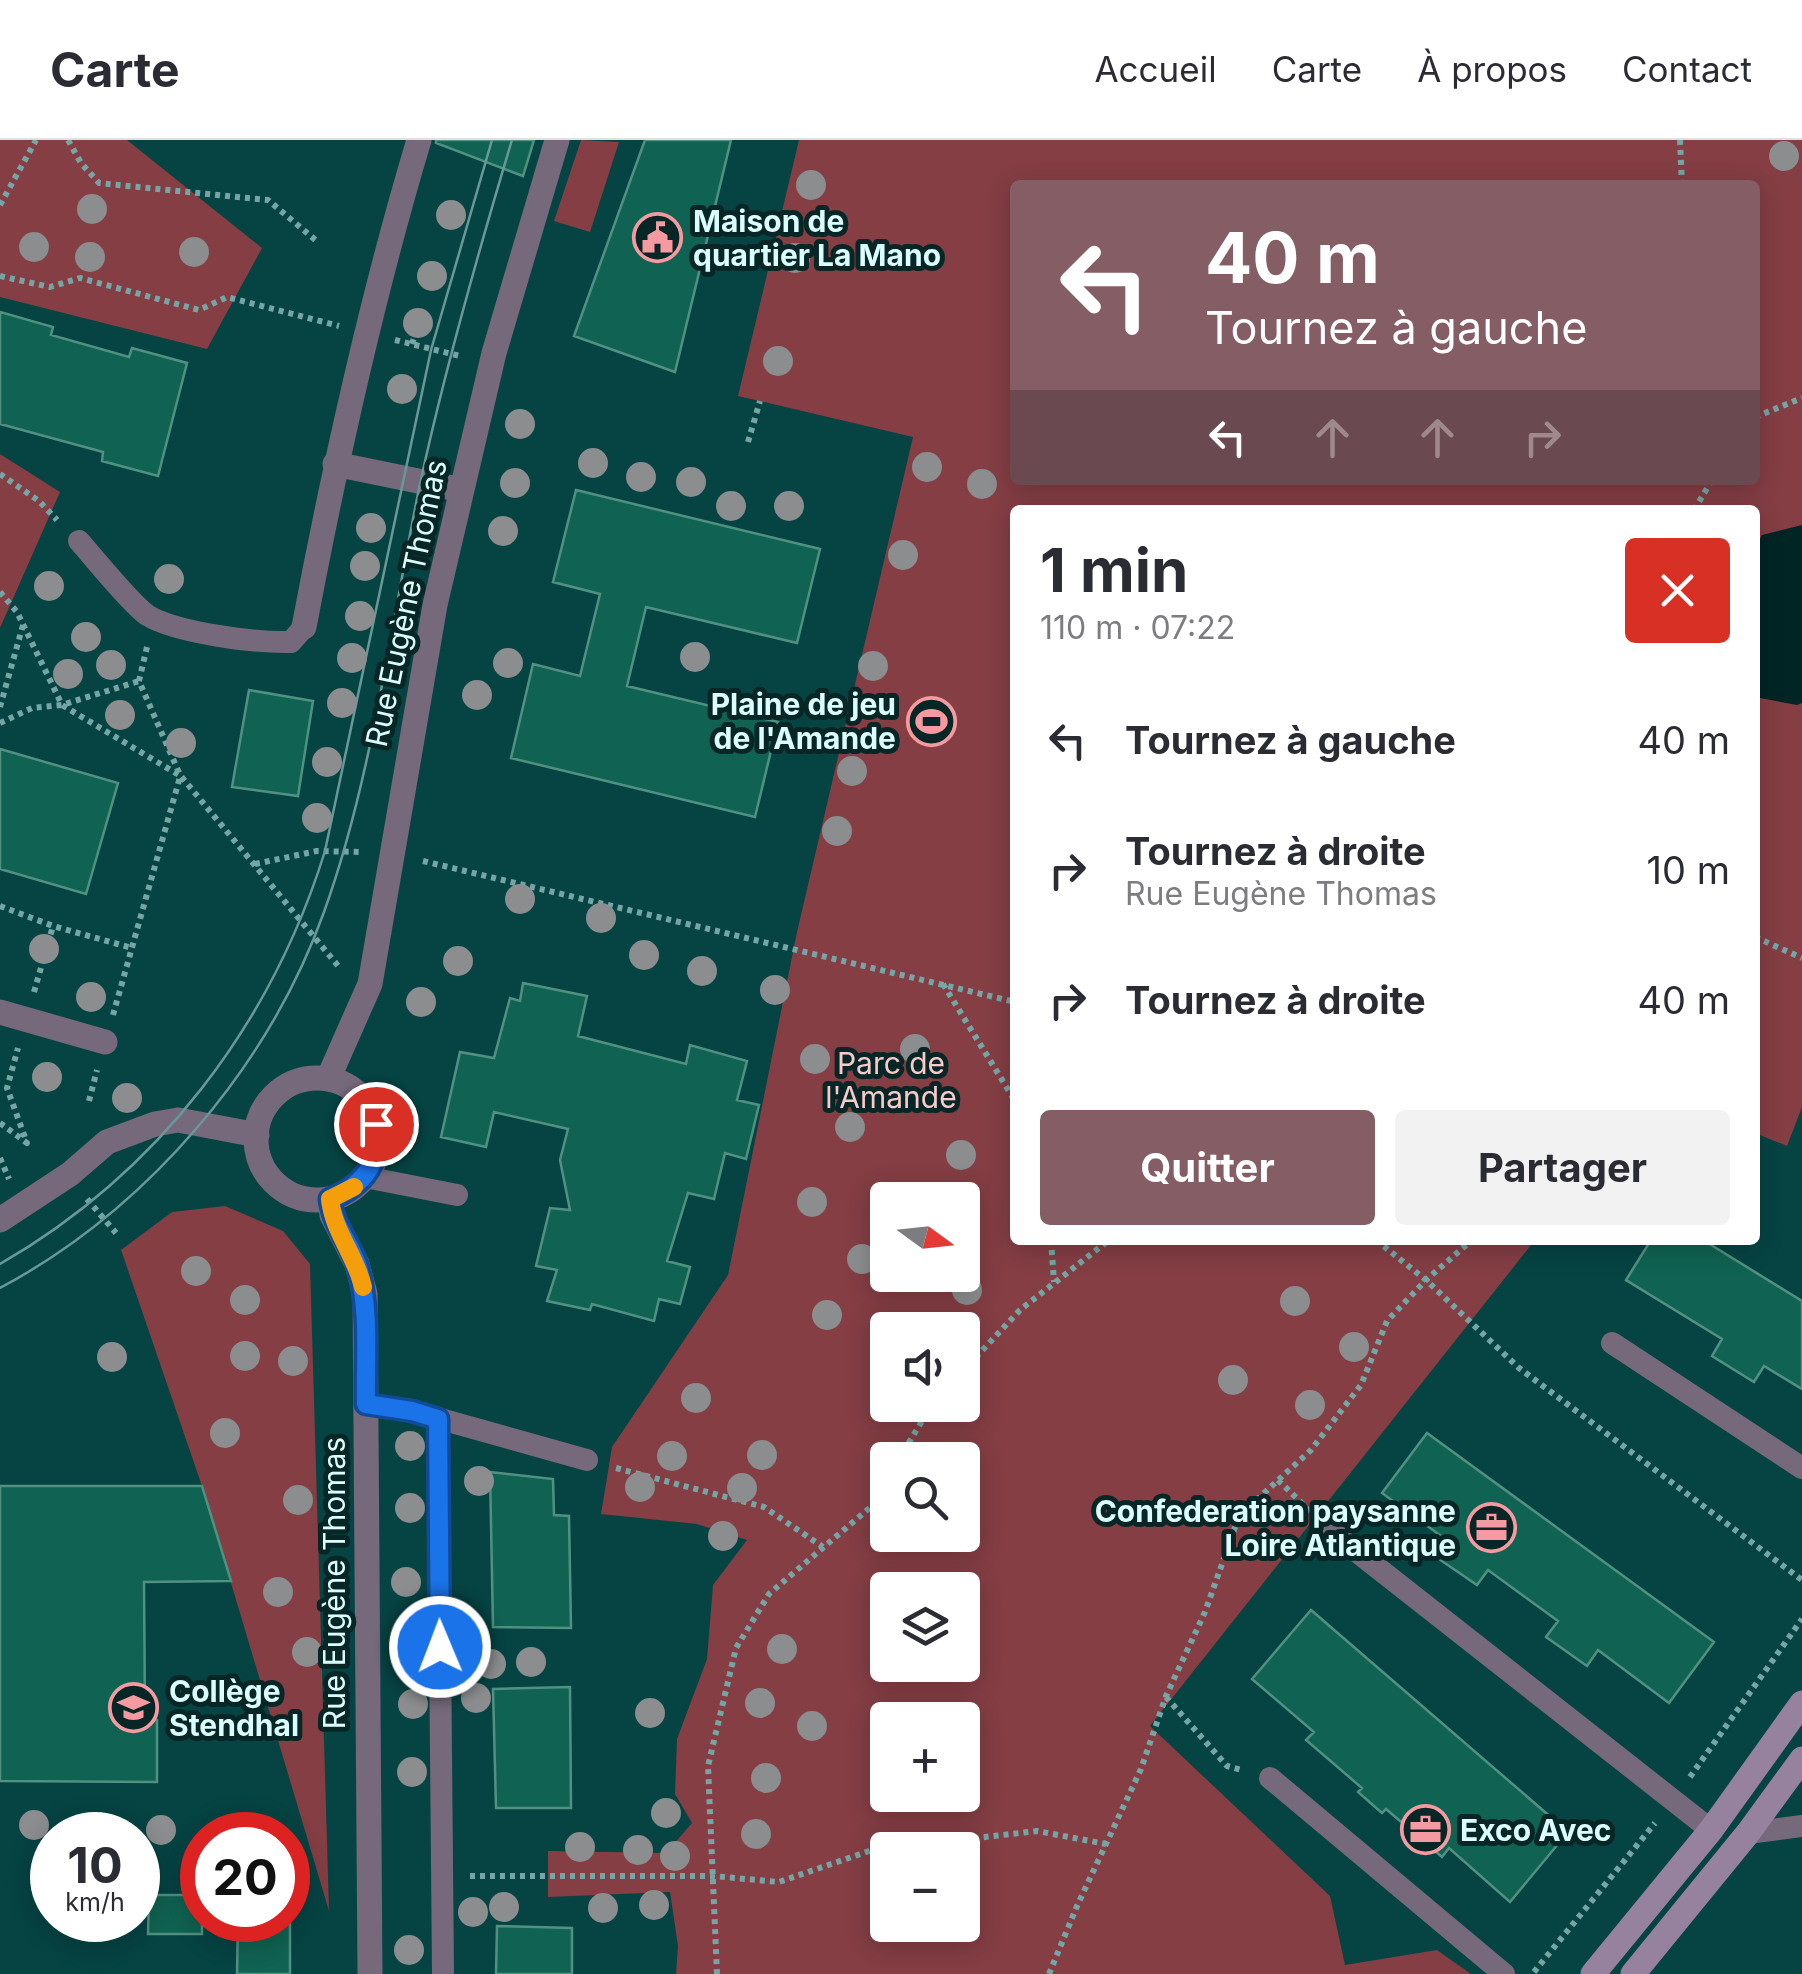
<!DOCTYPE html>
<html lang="fr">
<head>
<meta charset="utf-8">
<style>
  body { margin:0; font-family:Inter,sans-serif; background:#f2f2f3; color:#2b2b33; height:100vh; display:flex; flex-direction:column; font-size:38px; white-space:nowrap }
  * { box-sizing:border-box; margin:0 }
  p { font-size:32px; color:#7c7c81 }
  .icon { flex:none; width:55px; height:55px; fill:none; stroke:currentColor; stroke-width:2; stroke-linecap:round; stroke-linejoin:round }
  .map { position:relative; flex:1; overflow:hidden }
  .details { position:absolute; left:1010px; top:365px; width:750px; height:740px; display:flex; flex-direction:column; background:#fff; border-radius:10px; box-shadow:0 5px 25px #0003 }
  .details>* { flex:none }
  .banner { position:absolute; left:1010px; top:40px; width:750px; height:305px; border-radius:10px; box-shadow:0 5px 25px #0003; background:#855d64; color:#fff; overflow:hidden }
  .needle { width:65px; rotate:105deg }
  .buttons { position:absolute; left:870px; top:1042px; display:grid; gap:20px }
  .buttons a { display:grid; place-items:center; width:110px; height:110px; border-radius:10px; background:#fff; box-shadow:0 5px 25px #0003; font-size:50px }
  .speed { position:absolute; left:30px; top:1672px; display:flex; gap:20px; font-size:50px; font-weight:700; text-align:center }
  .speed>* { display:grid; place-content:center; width:130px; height:130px; border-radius:50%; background:#fff; box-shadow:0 5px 25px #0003; line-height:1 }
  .speed small { font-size:25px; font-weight:400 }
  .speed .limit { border:15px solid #d22; background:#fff; color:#111 }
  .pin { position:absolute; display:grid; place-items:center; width:85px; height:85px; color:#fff; margin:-42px; border:5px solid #fff; border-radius:50%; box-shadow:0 2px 10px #0007 }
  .me { position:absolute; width:110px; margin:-55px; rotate:359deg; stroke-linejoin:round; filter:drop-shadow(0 0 8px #0008) }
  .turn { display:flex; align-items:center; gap:35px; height:210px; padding:0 30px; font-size:45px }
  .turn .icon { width:130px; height:130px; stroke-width:2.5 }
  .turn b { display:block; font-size:70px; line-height:85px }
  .lanes { display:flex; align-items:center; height:95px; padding:0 30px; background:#0003; justify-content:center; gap:50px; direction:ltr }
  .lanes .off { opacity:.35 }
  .round { display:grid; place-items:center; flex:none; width:105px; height:105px; border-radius:10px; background:#f2f2f3 }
  .summary { display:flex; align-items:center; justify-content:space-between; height:170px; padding:0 30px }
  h1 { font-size:60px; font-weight:700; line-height:75px }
  .button { display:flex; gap:20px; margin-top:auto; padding:20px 30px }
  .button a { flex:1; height:115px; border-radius:10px; background:#855d64; color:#fff; font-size:40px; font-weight:700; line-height:115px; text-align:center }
  .button a+a { background:#f2f2f3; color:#2b2b33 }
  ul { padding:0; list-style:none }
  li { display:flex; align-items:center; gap:30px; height:130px; padding:0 30px }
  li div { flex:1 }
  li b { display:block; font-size:38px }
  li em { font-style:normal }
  header { display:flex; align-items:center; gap:60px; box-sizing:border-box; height:140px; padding:0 50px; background:#fff; border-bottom:2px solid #e1e1e2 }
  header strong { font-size:48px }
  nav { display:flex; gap:55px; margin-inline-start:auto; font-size:35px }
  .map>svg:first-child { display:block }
</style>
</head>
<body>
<header>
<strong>Carte</strong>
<nav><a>Accueil</a><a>Carte</a><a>À propos</a><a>Contact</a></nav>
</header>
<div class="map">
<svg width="1802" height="1834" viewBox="0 0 1802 1834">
  <rect width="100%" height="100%" fill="#064343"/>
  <path fill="#843e44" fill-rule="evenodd" d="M 0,0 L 127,0 L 262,108 L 207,209 L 0,157 Z
    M 581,0 L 619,2 L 590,92 L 554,81 Z
    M 799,0 L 1802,0 L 1802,967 L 1787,1006 L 1755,993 L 1755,370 L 1015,370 L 1015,1100 L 1535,1100 L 1150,1586 L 1330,1756 L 1345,1825 L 1437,1810 L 1471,1834 L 676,1834 L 678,1806 L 670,1752 L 548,1757 L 548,1711 L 666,1713 L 692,1683 L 675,1654 L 677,1599 L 707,1519 L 713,1445 L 747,1400 L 697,1384 L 601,1374 L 612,1307 L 728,1135 L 797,792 L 913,297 L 738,256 ZM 1015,45 L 1755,45 L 1755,340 L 1015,340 ZM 888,1060 L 962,1060 L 962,1135 L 888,1135 ZM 888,1190 L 962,1190 L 962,1265 L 888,1265 ZM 888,1320 L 962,1320 L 962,1395 L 888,1395 ZM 888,1450 L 962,1450 L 962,1525 L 888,1525 ZM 888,1580 L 962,1580 L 962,1655 L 888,1655 ZM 888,1710 L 962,1710 L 962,1785 L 888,1785 Z
    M 0,314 L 60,352 L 0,488 Z
    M 225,1066 L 283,1091 L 310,1124 L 329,1771 L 202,1346 L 121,1110 L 172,1072 Z"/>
  <path fill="#012425" d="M 1802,385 L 1802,563 L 1797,565 L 1755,557 L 1755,409 L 1762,395 Z"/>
  <path fill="#106252" stroke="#519181" stroke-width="2.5" d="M 436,0 L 534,0 L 523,36 L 436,3 Z
    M 645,0 L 731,0 L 675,232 L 574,196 Z
    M 0,172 L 53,187 L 51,195 L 129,217 L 132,208 L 187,223 L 158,336 L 102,321 L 103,312 L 0,284 Z
    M 576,350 L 820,409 L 797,503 L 646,467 L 627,546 L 778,582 L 755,677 L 511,618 L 533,524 L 580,536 L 600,454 L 553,442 Z
    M 249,550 L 313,561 L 298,656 L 232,647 Z
    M 0,609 L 118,643 L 86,754 L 0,729 Z
    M 523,843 L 587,856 L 578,896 L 686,924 L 690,905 L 747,921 L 737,960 L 759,965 L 746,1019 L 725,1013 L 714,1059 L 688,1053 L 667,1121 L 690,1127 L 680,1164 L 659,1159 L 654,1181 L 592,1164 L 590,1170 L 547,1161 L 557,1130 L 536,1126 L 550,1068 L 570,1070 L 560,1020 L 568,989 L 494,972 L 486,1007 L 441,997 L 460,912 L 494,918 L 510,858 L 520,861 Z
    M 1651,1100 L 1703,1100 L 1802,1161 L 1802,1249 L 1764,1226 L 1754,1242 L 1712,1216 L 1722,1199 L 1626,1140 Z
    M 1427,1293 L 1714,1502 L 1669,1563 L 1598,1510 L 1587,1526 L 1546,1497 L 1558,1481 L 1488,1430 L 1477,1445 L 1436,1417 L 1448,1401 L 1382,1353 Z
    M 490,1332 L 553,1339 L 554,1375 L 569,1376 L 571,1488 L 493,1487 Z
    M 0,1346 L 202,1346 L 231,1441 L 144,1442 L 145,1579 L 157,1580 L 157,1642 L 0,1641 Z
    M 1311,1470 L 1568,1692 L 1510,1762 L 1449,1708 L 1442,1717 L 1386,1669 L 1382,1673 L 1358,1652 L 1362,1648 L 1306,1600 L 1314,1592 L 1252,1539 Z
    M 570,1547 L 571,1668 L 496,1668 L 493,1549 Z
    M 149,1755 L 202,1755 L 202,1794 L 148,1794 Z
    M 238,1780 L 290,1780 L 290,1834 L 237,1834 Z
    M 497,1786 L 572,1788 L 572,1834 L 496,1834 Z"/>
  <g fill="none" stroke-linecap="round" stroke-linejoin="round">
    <path stroke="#76a5a5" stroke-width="6" stroke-dasharray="5 5" stroke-linecap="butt" d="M 68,0 L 81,23 L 99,43 L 268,60 L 319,103
      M 1680,0 L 1682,45
      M 0,65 L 36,0
      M 0,136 L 50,147 L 80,138 L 199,170 L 227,157 L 339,186
      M 395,200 L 460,216
      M 412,204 L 416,192
      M 1755,277 L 1802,258
      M 748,302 L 760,261
      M 0,334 L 39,361 L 57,380
      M 1694,370 L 1712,340
      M 0,452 L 17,472 L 62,565 L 179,635
      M 147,507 L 139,541 L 180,635 L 339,827
      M 0,567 L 23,485
      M 0,583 L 32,568 L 62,565 L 139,541
      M 423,721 L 1015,862
      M 255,724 L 317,711 L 361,712
      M 0,766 L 53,786 L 132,808
      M 1755,797 L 1802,818
      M 943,844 L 1015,961
      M 34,852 L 53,786
      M 113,875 L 180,637
      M 89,961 L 97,930
      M 0,983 L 27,1003 L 7,948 L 18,908
      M 0,1018 L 9,1039
      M 87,1059 L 116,1093
      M 1051,1100 L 1054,1142
      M 1376,1100 L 1426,1140 L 1519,1228 L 1802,1440
      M 962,1232 L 1020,1170 L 1109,1100
      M 898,1320 L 932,1265
      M 616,1328 L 764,1367 L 823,1407
      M 1278,1340 L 1313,1374
      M 1166,1557 L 1227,1626 L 1242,1630
      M 1690,1637 L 1802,1479
      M 470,1736 L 713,1736 L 779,1742 L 872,1710 L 1037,1691 L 1106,1704
      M 1534,1832 L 1655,1683
      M 717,1834 L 708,1626 L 736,1508 L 769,1454 L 873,1365 L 888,1339
      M 1049,1834 L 1077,1766 L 1141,1629 L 1166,1556 L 1205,1472 L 1239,1376 L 1311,1310 L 1361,1245 L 1387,1181 L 1426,1140 L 1472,1100"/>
    <path stroke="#75697b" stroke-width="22" d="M 79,401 C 95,419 130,463 147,475 C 176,493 256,503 291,502 L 304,487
      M 365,1037 L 457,1055
      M 1612,1203 L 1802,1328
      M 366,1264 L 412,1271 L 587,1320
      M 438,1279 L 443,1834
      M 1332,1392 L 1711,1690
      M 1270,1638 L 1504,1834
      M 1748,1693 L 1802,1686"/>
    <path stroke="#75697b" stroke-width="25" d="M 335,324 L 462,350
      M 304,487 C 335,323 371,160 419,0
      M 0,872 L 105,902
      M256 999a61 61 0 1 1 122 0a61 61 0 1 1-122 0Z
      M 328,939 L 370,844 L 435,465 L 494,213 L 557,0
      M 330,1059 L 332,1075 L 357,1124 L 365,1154 L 370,1834
      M 0,1080 L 70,1034 L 107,1002 L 155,984 L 178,980 L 257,995"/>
    <path stroke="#96829f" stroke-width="25" d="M 1593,1834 L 1711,1690 L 1802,1563
      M 1633,1834 L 1748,1693 L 1802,1619"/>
    <path stroke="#689898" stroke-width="2.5" d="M 0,1124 C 158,1033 271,885 325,711 L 431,210 L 492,0
      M 0,1148 C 146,1070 268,928 324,772 C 372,639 391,483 420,344 C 445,228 478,113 512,0"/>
  </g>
  <g fill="#8b8d8e">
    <circle cx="1784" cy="16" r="15"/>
    <circle cx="811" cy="45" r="15"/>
    <circle cx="92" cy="69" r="15"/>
    <circle cx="451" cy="75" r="15"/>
    <circle cx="34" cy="107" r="15"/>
    <circle cx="194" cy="112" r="15"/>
    <circle cx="90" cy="117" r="15"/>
    <circle cx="795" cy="118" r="15"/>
    <circle cx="432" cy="136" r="15"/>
    <circle cx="418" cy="183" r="15"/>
    <circle cx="778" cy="221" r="15"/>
    <circle cx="402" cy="249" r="15"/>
    <circle cx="520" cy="284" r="15"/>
    <circle cx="593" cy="323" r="15"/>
    <circle cx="927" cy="327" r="15"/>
    <circle cx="641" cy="337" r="15"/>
    <circle cx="691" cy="342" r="15"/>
    <circle cx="515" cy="343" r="15"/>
    <circle cx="982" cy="344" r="15"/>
    <circle cx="731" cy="366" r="15"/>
    <circle cx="789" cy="366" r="15"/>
    <circle cx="371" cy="388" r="15"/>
    <circle cx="503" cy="391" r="15"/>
    <circle cx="903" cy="415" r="15"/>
    <circle cx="365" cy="426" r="15"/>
    <circle cx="169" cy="439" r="15"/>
    <circle cx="49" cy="446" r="15"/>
    <circle cx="360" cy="476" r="15"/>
    <circle cx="86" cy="497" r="15"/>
    <circle cx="695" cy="517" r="15"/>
    <circle cx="352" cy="518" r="15"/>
    <circle cx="508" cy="523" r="15"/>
    <circle cx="111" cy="525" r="15"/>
    <circle cx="873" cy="526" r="15"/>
    <circle cx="68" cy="534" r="15"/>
    <circle cx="477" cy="555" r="15"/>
    <circle cx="342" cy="563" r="15"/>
    <circle cx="120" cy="575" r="15"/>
    <circle cx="181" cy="603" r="15"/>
    <circle cx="327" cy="622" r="15"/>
    <circle cx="852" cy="631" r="15"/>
    <circle cx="317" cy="678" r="15"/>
    <circle cx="837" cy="691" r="15"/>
    <circle cx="520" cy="759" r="15"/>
    <circle cx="601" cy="778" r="15"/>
    <circle cx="44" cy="809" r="15"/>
    <circle cx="644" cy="815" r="15"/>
    <circle cx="458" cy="821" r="15"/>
    <circle cx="702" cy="831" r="15"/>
    <circle cx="775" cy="850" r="15"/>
    <circle cx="91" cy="857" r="15"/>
    <circle cx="421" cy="862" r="15"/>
    <circle cx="915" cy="909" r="15"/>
    <circle cx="815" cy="919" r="15"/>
    <circle cx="47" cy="937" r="15"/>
    <circle cx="127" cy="958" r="15"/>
    <circle cx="850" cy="987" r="15"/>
    <circle cx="961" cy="1015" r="15"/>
    <circle cx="812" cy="1062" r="15"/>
    <circle cx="862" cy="1119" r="15"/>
    <circle cx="196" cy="1131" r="15"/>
    <circle cx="967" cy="1150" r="15"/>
    <circle cx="245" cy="1160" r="15"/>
    <circle cx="1295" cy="1161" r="15"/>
    <circle cx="827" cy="1175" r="15"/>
    <circle cx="1354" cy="1207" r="15"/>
    <circle cx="245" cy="1216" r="15"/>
    <circle cx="112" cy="1217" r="15"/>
    <circle cx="293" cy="1221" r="15"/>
    <circle cx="1233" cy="1240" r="15"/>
    <circle cx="696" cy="1258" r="15"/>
    <circle cx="1310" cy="1265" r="15"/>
    <circle cx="225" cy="1293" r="15"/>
    <circle cx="410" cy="1306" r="15"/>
    <circle cx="762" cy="1315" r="15"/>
    <circle cx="672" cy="1316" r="15"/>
    <circle cx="479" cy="1341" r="15"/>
    <circle cx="640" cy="1347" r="15"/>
    <circle cx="742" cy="1348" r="15"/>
    <circle cx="298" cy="1360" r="15"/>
    <circle cx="410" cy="1368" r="15"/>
    <circle cx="723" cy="1396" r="15"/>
    <circle cx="406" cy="1442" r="15"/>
    <circle cx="278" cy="1452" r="15"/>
    <circle cx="782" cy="1509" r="15"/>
    <circle cx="307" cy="1512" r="15"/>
    <circle cx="531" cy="1522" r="15"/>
    <circle cx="491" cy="1524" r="15"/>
    <circle cx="476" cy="1558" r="15"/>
    <circle cx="760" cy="1563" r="15"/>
    <circle cx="413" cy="1564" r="15"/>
    <circle cx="650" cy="1573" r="15"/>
    <circle cx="812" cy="1586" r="15"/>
    <circle cx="412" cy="1632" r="15"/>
    <circle cx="766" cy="1638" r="15"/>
    <circle cx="666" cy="1673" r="15"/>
    <circle cx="34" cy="1685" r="15"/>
    <circle cx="161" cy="1690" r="15"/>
    <circle cx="756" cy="1694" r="15"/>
    <circle cx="580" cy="1707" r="15"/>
    <circle cx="638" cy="1710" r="15"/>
    <circle cx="675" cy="1716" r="15"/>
    <circle cx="654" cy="1765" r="15"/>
    <circle cx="504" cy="1767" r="15"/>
    <circle cx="603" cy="1768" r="15"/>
    <circle cx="473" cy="1772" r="15"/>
    <circle cx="409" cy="1810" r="15"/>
  </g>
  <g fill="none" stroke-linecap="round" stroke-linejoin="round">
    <defs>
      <path id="route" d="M 376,984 C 383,1021 363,1046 330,1059 C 333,1087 353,1106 359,1131 C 370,1174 365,1221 366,1264 L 412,1271 L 438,1279 L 440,1507"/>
    </defs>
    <use href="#route" stroke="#114b97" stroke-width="25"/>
    <use href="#route" stroke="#1a73e8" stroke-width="18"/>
    <path stroke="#f59e0b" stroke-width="18" d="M 354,1047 L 330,1059 C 333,1091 356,1116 363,1147"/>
  </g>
  <defs>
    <symbol id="civic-ring" viewBox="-11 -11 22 22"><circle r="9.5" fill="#082626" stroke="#f49aa0" stroke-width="1.5"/><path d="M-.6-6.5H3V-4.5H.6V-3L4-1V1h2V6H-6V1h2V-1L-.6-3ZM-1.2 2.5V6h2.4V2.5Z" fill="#f49aa0"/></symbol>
    <symbol id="stadium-ring" viewBox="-11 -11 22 22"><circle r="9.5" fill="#082626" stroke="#f49aa0" stroke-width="1.5"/><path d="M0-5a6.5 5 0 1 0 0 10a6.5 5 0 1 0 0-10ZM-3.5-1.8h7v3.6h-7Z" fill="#f49aa0"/></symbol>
    <symbol id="office-ring" viewBox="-11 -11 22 22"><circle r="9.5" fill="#082626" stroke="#f49aa0" stroke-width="1.5"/><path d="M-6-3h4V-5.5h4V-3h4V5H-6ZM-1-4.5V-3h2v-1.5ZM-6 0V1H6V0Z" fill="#f49aa0"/></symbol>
    <symbol id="school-ring" viewBox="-11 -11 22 22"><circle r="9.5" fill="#082626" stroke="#f49aa0" stroke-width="1.5"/><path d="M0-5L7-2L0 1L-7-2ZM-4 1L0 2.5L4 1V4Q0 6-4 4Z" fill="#f49aa0"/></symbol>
  </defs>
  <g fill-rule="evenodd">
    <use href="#civic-ring" x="630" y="70" width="55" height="55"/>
    <use href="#stadium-ring" x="904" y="554" width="55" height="55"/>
    <use href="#office-ring" x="1464" y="1360" width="55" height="55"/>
    <use href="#school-ring" x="106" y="1540" width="55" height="55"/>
    <use href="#office-ring" x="1398" y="1662" width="55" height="55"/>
  </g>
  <g text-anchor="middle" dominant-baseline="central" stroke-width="10" stroke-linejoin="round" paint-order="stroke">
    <g font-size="30" font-weight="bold" fill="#dbfdfd" stroke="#082626" text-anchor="start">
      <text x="693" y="81">Maison de<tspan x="693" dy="34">quartier La Mano</tspan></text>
      <text x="896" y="564" text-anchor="end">Plaine de jeu<tspan x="896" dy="34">de l'Amande</tspan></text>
      <text x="1456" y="1371" text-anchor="end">Confederation paysanne<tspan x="1456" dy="34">Loire Atlantique</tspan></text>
      <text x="169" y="1551">Collège<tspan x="169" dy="34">Stendhal</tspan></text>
      <text x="1460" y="1690">Exco Avec</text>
    </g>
    <g font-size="30" fill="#dbfdfd" stroke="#082626">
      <text transform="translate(406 463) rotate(-78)">Rue Eugène Thomas</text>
      <text transform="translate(334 1443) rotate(-90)">Rue Eugène Thomas</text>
    </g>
    <g font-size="30" fill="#f7cacb" stroke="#082626">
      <text x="891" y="923">Parc de<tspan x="891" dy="34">l'Amande</tspan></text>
    </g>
  </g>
</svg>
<div class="buttons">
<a><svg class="needle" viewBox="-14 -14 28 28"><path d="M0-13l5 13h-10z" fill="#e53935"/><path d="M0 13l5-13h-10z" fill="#7c7c81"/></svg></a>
<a><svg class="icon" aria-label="sound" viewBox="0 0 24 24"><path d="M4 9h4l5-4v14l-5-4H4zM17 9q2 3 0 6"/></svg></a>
<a><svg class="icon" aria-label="search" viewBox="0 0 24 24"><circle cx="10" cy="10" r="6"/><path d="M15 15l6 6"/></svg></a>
<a><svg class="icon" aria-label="layers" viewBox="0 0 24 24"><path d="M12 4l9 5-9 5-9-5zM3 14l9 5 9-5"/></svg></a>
<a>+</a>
<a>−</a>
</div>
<div class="speed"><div>10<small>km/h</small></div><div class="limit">20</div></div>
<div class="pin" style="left:376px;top:984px;background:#d93025"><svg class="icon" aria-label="arrive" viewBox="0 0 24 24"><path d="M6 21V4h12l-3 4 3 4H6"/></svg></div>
<svg class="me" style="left:440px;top:1507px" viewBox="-20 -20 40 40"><circle r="17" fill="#1a73e8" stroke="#fff" stroke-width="3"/><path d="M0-11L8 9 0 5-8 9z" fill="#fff"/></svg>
<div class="banner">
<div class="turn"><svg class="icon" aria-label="left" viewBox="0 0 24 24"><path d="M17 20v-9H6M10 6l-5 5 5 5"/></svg><div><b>40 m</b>Tournez à gauche</div></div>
<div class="lanes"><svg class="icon" aria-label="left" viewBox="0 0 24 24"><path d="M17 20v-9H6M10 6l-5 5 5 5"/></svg><svg class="icon off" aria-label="ahead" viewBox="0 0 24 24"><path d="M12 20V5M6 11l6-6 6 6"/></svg><svg class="icon off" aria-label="ahead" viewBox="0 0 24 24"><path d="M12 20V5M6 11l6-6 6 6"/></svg><svg class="icon off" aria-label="right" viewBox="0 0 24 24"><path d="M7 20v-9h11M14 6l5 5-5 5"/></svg></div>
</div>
<section class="details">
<div class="summary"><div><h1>1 min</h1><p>110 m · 07:22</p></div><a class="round" style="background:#d93025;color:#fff"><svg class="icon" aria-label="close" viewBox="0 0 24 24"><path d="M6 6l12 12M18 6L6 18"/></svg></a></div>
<ul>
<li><svg class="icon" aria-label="left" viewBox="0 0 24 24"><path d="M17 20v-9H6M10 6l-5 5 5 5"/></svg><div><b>Tournez à gauche</b></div><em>40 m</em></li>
<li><svg class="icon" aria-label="right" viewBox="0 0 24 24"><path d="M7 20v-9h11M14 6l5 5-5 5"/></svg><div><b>Tournez à droite</b><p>Rue Eugène Thomas</p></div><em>10 m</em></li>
<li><svg class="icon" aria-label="right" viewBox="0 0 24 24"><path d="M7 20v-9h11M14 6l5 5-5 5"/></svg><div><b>Tournez à droite</b></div><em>40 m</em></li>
</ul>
<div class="button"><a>Quitter</a><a>Partager</a></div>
</section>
</div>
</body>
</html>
